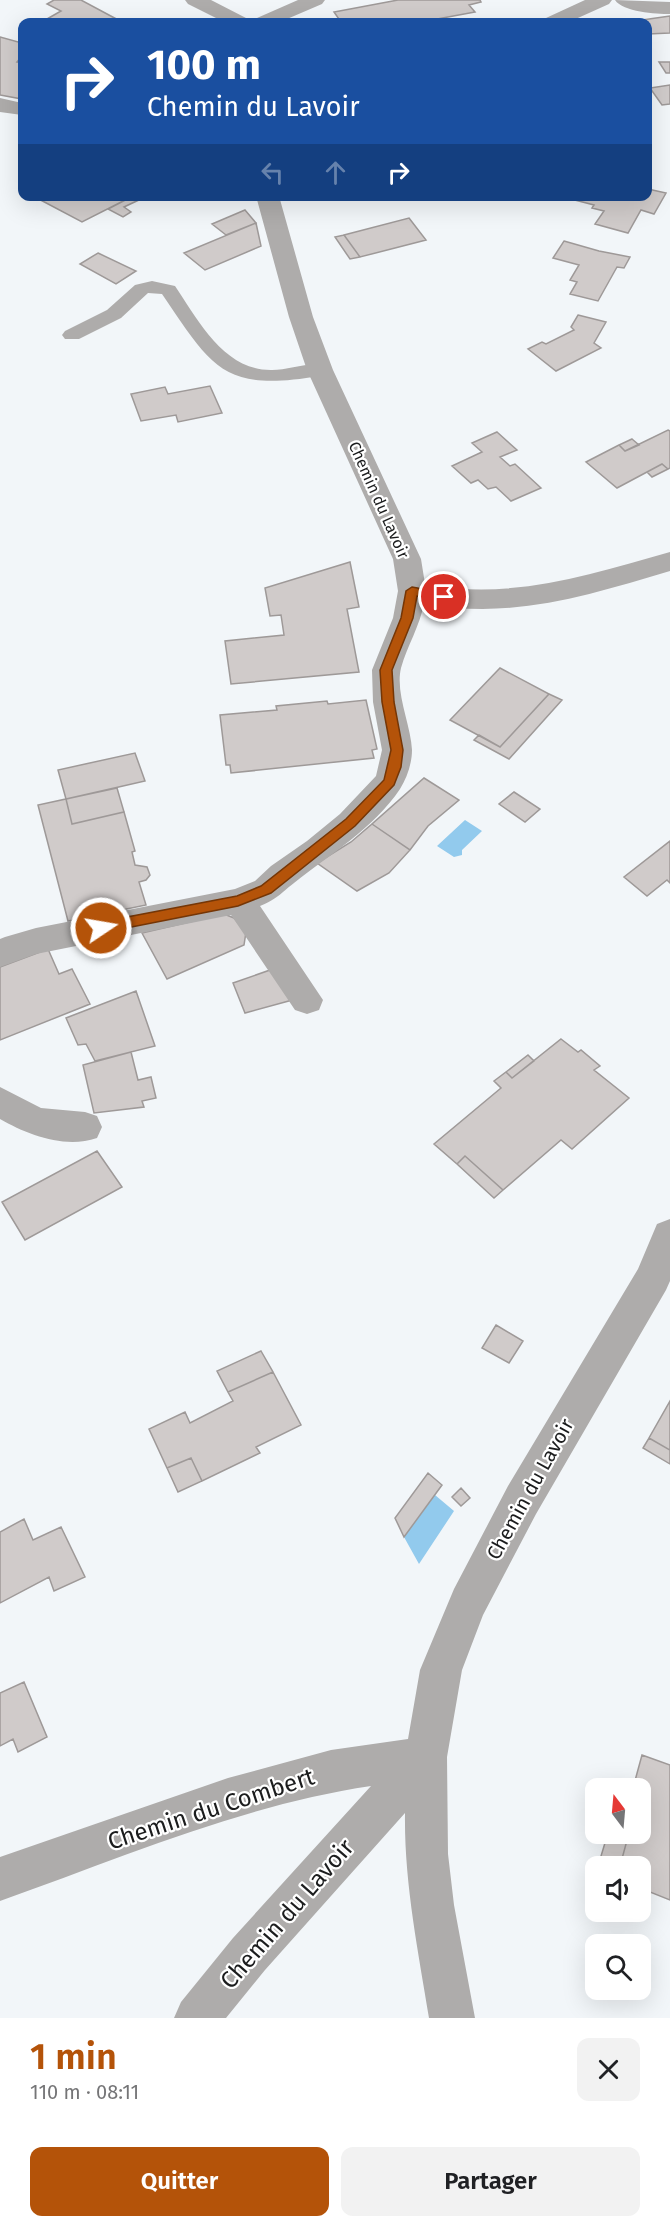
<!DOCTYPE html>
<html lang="fr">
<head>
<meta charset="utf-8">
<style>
  body { margin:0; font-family:"Fira Sans",sans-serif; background:#f2f2f2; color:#202124; height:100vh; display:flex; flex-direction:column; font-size:22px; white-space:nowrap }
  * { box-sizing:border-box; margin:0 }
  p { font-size:20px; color:#757577 }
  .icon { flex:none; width:33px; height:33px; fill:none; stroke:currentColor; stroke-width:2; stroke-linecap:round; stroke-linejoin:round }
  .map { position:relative; height:2018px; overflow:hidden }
  .drawer { display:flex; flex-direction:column; background:#fff; flex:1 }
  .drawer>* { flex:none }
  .banner { position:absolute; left:18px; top:18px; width:634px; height:183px; border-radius:12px; box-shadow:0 6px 24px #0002; background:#1a4fa0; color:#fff; overflow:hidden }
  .needle { width:39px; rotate:344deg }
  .controls { position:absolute; left:585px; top:1778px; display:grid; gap:12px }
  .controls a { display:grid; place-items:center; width:66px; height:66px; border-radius:12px; background:#fff; box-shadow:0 6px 24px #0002; font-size:30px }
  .pin { position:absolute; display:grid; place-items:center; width:51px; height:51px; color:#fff; margin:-26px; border:3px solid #fff; border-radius:50%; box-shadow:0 2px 6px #0007 }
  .me { position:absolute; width:66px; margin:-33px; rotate:78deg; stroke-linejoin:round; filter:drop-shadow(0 0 4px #0008) }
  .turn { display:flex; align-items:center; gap:21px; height:126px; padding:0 30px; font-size:27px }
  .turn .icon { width:78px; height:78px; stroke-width:2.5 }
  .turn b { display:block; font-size:42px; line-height:51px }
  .lanes { display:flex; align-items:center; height:57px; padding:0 30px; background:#0003; justify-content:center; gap:30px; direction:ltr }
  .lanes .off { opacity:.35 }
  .round { display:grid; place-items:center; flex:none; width:63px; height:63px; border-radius:12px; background:#f2f2f2 }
  .summary { display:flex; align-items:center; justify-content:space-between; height:102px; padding:0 30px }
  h1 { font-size:36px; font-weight:600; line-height:45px; color:#b45309 }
  .primary-button { display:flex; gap:12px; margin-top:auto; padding:12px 30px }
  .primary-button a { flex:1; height:69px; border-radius:12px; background:#b45309; color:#fff; font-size:24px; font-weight:600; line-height:69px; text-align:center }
  .primary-button a+a { background:#f2f2f2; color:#202124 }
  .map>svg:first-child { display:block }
</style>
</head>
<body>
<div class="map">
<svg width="670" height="2018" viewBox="0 0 670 2018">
  <rect width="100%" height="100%" fill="#f2f6f9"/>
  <path fill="#92caed" d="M 465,820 L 482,831 L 462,850 L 462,855 L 454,857 L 437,846 Z
    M 435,1495 L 454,1511 L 419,1564 L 404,1537 Z"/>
  <path fill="#d0cbca" stroke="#9e9998" stroke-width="1.5" d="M 54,0 L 81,0 L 122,22 L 54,22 L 47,19 L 61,11 L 47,4 Z
    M 398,0 L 480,0 L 481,2 L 469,5 L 475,12 L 421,22 L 341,22 L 334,12 Z
    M 670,16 L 670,33 L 648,34 L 648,22 L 628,22 Z
    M 0,37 L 22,43 L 22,56 L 17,62 L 22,63 L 22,99 L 0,95 Z
    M 659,62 L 670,62 L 670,73 L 666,73 Z
    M 670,85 L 670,104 L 662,105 L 650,88 Z
    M 648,189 L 666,193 L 654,214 L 641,210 L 628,233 L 595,224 L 604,211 L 592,208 L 594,205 L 567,198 L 648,196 Z
    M 33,196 L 133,196 L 82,222 Z
    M 133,196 L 141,199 L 124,207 L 131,212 L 123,217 L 108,209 Z
    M 245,210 L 256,223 L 226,235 L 212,224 Z
    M 409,218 L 426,240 L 360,257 L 344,235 Z
    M 256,223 L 261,246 L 205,270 L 184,253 Z
    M 344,235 L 360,257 L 350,259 L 335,237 Z
    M 564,241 L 599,251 L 630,257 L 624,268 L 617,267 L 598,301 L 570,294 L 577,282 L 570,280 L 579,265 L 553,258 Z
    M 98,253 L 136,271 L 116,284 L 80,264 Z
    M 578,315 L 606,322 L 594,343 L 601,348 L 556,371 L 528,349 L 542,342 L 546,344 L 574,330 L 571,327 Z
    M 210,386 L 222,413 L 178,422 L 176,415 L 141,421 L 131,394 L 165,387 L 168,394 Z
    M 668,430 L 670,431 L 670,468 L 668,469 L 662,464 L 617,488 L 586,462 L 619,445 L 625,451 Z
    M 497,432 L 517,450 L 500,457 L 510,466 L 515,464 L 541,488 L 511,501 L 496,487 L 488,489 L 478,480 L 471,483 L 452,466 L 482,452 L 472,443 Z
    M 632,439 L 639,445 L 625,451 L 619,445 Z
    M 662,464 L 668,469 L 652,477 L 647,472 Z
    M 350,562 L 359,607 L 347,609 L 359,672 L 231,684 L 225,641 L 284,635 L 281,615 L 270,616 L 265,588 Z
    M 500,668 L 549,694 L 500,747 L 450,720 Z
    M 549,694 L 562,700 L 509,759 L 474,740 L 479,735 L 500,747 Z
    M 366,700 L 377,749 L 372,750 L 374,758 L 231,773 L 230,765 L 226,765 L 220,715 L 277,710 L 276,706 L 327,701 L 328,704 Z
    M 135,753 L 145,781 L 66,799 L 58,770 Z
    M 424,778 L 459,800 L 428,826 L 410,850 L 372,824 Z
    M 117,788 L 124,812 L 72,824 L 66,799 Z
    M 514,792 L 540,809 L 525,822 L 499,804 Z
    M 66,799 L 72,824 L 124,812 L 135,851 L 132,852 L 135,865 L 147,867 L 150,875 L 146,880 L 139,882 L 146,905 L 68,921 L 38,805 Z
    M 372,824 L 410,850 L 389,873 L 357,891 L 317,863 L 351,842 Z
    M 670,841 L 670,883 L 667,880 L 647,896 L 624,877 Z
    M 224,914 L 234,918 L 246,932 L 244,945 L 167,979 L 142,933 Z
    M 48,949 L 59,974 L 72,969 L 90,1004 L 0,1040 L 0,967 Z
    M 273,969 L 296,999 L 245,1013 L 233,983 Z
    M 136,991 L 155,1046 L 95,1061 L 86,1044 L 78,1045 L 66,1018 Z
    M 561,1039 L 578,1052 L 581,1050 L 600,1066 L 594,1070 L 629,1098 L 572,1149 L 561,1140 L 503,1190 L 465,1156 L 457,1164 L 434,1144 L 501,1088 L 494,1081 L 506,1072 L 512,1078 Z
    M 131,1052 L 138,1080 L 151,1077 L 156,1098 L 142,1101 L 144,1107 L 94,1113 L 83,1065 Z
    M 528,1055 L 534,1061 L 512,1078 L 506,1072 Z
    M 97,1151 L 122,1187 L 25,1240 L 2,1202 Z
    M 465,1156 L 503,1190 L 494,1198 L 457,1164 Z
    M 496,1325 L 523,1341 L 509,1363 L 482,1348 Z
    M 261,1351 L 273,1372 L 228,1392 L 217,1371 Z
    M 273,1372 L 301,1425 L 256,1447 L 260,1453 L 202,1481 L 191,1458 L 167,1468 L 149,1429 L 185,1412 L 190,1423 L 233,1401 L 228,1392 Z
    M 670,1401 L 670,1450 L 649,1438 Z
    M 649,1438 L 670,1450 L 670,1464 L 643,1448 Z
    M 191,1458 L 202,1481 L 178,1492 L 167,1468 Z
    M 428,1473 L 442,1485 L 404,1537 L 395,1518 Z
    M 461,1488 L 470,1498 L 461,1506 L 452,1497 Z
    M 24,1519 L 33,1540 L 61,1527 L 85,1577 L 54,1591 L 49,1577 L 0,1603 L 0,1532 Z
    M 24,1682 L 47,1737 L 18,1752 L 13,1739 L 0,1746 L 0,1693 Z
    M 642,1755 L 670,1765 L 670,1900 L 640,1888 L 640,1866 L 620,1866 L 629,1833 L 640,1833 L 640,1788 L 633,1788 Z
    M 608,1833 L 629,1833 L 620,1866 L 598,1866 Z"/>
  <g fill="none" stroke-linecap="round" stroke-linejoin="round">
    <path fill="#aeacab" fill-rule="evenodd" d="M 152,281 L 175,286 C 198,320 224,371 272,370 C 289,370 310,361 327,366 L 330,370 L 327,374 L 320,376 C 223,392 213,369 162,294 L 148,293 L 121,318 L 79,339 L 65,339 L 62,335 L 65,331 L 107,310 L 135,285 Z"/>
    <path fill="#aeacab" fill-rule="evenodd" d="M 185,0 L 211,0 L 246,18 L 249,22 L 224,22 L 188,4 Z
      M 298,0 L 325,0 L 322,4 L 280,22 L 254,22 L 257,18 Z
      M 615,0 L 670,2 L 670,14 C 656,14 623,12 615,0 Z
      M 256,196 L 279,196 L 313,317 L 333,370 L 421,559 L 425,584 C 509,601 589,575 670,552 L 670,571 C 589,595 509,621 424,603 C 420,626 407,646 401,668 C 395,693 411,725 412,750 C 412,763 407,778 400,789 C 374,828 329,855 294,883 C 280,894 277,899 260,906 L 323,1000 L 319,1010 L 307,1014 L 295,1010 L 231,915 L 36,954 L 0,967 L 0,939 L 5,937 L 36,928 L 235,889 L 255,881 L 271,866 L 307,841 L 340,814 L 376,776 L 382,750 L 373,702 L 372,670 L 393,618 L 398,591 L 393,559 L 307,370 L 289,317 Z
      M 0,1087 L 41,1108 L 85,1112 L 97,1116 L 102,1127 L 97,1138 C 65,1149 28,1135 0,1119 Z
      M 670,1219 L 670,1281 L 666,1290 L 536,1514 L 483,1615 L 462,1670 L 447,1757 L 448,1854 L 454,1905 L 475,2018 L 429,2018 C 418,1950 404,1882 405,1813 L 265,1970 L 226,2018 L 174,2018 L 181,2002 L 233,1938 L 371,1786 C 243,1805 121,1858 0,1901 L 0,1857 L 228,1778 L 331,1750 L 408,1739 L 420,1670 L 454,1589 L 508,1486 L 638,1269 L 657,1224 Z"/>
    <path fill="#aeacab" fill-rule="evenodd" d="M 585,0 L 612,0 L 609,4 L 569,22 L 543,22 L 546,18 Z
      M 0,98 L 22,103 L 22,115 L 0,112 Z"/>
  </g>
  <path fill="#b45309" stroke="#753606" stroke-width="1.5" d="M 412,587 L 444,593 L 449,597 L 444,601 L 417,596 L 413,618 L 392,670 L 394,702 L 403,750 L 401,767 L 394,785 L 355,826 L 271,893 L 238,906 L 101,933 L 96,932 L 94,928 L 101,922 L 237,896 L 261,886 L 346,819 L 384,780 L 391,750 L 382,702 L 380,670 L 401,618 L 406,591 Z"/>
  <g text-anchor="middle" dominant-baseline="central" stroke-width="4.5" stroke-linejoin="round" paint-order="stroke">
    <g font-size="16" fill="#1b1c1d" stroke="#fff">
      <text transform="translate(379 500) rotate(66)">Chemin du Lavoir</text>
    </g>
    <g font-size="20" fill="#1b1c1d" stroke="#fff">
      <text transform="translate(530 1489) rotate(-61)">Chemin du Lavoir</text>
    </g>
    <g font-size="24" fill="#1b1c1d" stroke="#fff">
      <text transform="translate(211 1809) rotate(-18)">Chemin du Combert</text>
      <text transform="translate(287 1914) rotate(-49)">Chemin du Lavoir</text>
    </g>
  </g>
</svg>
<div class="controls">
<a><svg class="needle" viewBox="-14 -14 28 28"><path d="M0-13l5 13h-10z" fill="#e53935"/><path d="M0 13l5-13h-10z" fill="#757577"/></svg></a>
<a><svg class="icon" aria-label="sound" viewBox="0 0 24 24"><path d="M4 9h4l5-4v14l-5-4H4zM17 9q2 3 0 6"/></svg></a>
<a><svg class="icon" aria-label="search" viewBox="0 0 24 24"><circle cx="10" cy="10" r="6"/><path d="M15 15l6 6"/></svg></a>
</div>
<div class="pin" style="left:444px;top:597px;background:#d93025"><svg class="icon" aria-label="arrive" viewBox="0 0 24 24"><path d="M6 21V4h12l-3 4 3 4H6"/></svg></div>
<svg class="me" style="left:101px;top:928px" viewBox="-20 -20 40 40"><circle r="17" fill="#b45309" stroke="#fff" stroke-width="3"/><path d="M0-11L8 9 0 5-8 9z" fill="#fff"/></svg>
<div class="banner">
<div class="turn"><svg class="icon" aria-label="right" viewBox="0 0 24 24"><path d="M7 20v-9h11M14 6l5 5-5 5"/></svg><div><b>100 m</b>Chemin du Lavoir</div></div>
<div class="lanes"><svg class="icon off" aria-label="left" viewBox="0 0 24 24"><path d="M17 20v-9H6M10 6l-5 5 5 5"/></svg><svg class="icon off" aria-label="ahead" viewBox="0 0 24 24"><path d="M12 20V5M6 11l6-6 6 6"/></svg><svg class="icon" aria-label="right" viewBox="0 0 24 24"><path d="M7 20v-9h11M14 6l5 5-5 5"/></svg></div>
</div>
</div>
<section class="drawer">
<div class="summary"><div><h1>1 min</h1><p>110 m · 08:11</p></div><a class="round"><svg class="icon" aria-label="close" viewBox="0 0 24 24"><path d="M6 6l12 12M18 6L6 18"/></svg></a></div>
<div class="primary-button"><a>Quitter</a><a>Partager</a></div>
</section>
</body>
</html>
